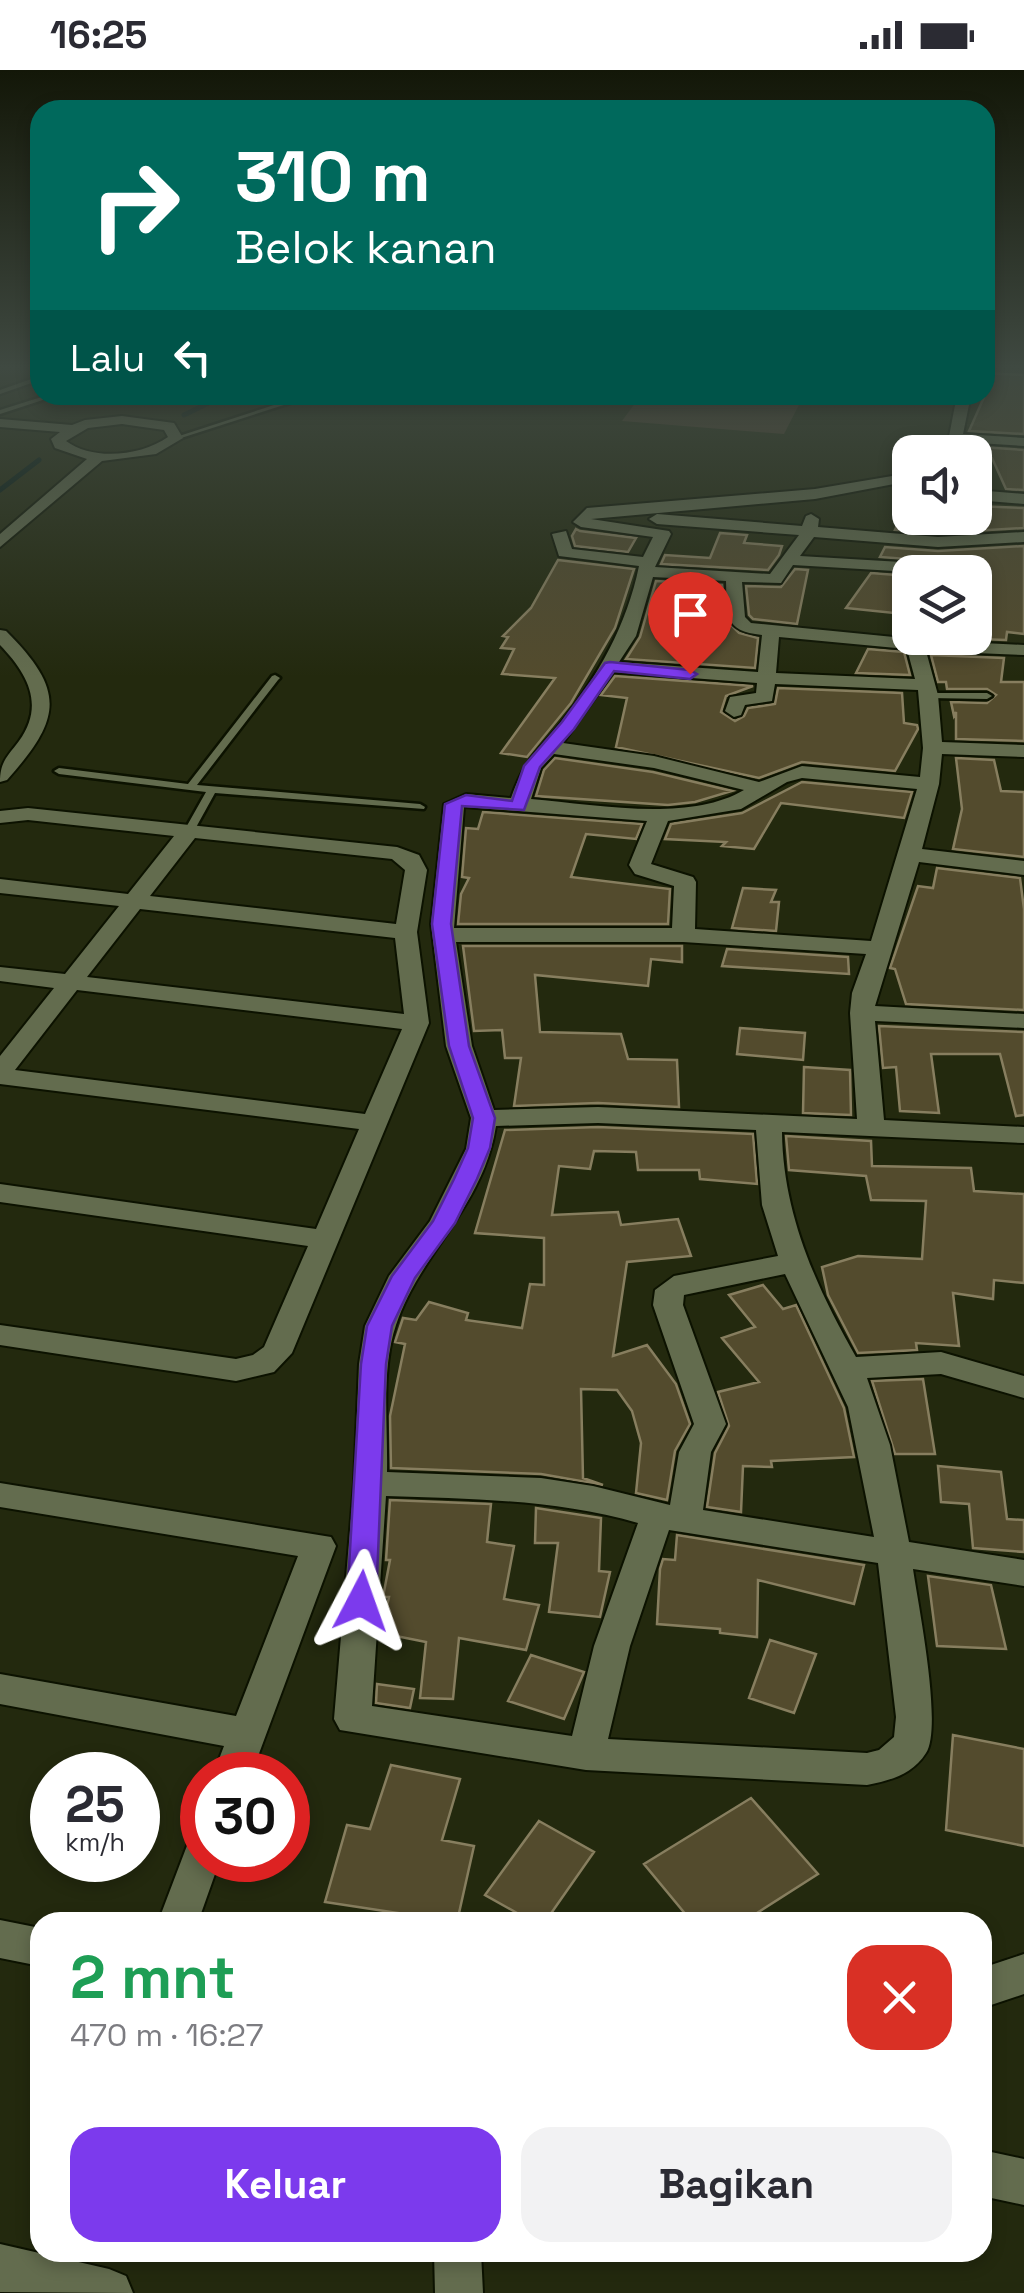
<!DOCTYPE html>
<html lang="id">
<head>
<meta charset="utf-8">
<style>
  body { margin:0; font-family:"Space Grotesk",sans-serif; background:#f2f2f3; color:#2b2b33; height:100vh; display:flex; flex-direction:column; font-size:38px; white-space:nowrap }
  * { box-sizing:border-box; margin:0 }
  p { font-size:32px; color:#7c7c81 }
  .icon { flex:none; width:55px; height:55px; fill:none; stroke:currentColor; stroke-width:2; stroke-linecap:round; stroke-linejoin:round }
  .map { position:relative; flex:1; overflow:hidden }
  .details { position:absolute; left:30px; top:1842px; width:962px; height:350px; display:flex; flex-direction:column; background:#fff; border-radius:30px; box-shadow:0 5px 15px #0003 }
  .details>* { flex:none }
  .guide { position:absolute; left:30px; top:30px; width:965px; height:305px; border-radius:30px; box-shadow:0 5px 15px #0003; background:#00695c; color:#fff; overflow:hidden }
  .controls { position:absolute; left:892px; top:365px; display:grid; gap:20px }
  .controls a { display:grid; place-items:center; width:100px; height:100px; border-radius:20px; background:#fff; box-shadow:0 5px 15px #0003; font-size:50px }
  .speed { position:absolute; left:30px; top:1682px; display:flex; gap:20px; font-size:50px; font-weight:700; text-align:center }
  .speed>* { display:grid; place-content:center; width:130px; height:130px; border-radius:50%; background:#fff; box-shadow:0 5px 15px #0003; line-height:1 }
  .speed small { font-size:25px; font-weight:400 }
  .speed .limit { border:15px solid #d22; background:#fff; color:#111 }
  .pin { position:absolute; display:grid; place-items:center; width:85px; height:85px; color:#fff; margin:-102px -42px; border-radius:50% 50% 50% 0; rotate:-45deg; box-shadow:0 0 10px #0007 }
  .pin .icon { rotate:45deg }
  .me { position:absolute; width:110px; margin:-55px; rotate:4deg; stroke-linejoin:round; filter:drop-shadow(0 0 8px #0008) }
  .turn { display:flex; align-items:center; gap:35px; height:210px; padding:0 40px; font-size:45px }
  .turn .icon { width:130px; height:130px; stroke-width:2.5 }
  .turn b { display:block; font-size:70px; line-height:85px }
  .then { display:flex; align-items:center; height:95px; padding:0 40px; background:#0003; gap:20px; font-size:38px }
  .round { display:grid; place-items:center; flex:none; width:105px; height:105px; border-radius:30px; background:#f2f2f3 }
  .headline { display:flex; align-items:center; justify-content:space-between; height:170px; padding:0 40px }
  h1 { font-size:60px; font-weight:600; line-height:75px; color:#1e9e55 }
  .button { display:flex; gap:20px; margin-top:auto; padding:20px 40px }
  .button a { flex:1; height:115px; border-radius:30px; background:#7c3aed; color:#fff; font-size:40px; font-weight:600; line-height:115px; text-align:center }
  .button a+a { background:#f2f2f3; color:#2b2b33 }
  .status { display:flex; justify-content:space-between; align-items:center; height:70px; padding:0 50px; background:#fff; direction:ltr }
  .status svg { height:28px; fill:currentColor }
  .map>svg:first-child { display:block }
</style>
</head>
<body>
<div class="status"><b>16:25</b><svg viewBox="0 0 49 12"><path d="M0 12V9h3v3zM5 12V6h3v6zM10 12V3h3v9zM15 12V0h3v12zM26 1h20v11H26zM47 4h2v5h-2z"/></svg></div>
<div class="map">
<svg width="1024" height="2223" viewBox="0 0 1024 2223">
  <rect width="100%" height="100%" fill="#23290e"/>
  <path fill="#53402e" d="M 641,325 L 804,325 L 784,364 L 622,351 Z"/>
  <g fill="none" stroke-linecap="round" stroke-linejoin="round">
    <path stroke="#001712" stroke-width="5" d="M 184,345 L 225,325
      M 0,420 L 39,390"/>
  </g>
  <path fill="#534b2d" stroke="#877e5f" stroke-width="2.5" d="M 985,303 L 1024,305 L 1024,364 L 969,361 L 985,325 Z
    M 966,376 L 1024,380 L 1024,420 L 1006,419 L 992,388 L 966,382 Z
    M 975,436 L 1024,438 L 1024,458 L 938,463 L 895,460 L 901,447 L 975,448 Z
    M 576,459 L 580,461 L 636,468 L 628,482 L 575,476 L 572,466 Z
    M 720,463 L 747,465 L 744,473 L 782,476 L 779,485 L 768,500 L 661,494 L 665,485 L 710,488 Z
    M 1024,476 L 1024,564 L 1007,562 L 1006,570 L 948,568 L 975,568 L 975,502 L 924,502 L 930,497 L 920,490 L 880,487 L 885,477 L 938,481 Z
    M 558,490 L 634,499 L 615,558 L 571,633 L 527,687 L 501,683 L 555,608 L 502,604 L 514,579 L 501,578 L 508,567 L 503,566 L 531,538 Z
    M 795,499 L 808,500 L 797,554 L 753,549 L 749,545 L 746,516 L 781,517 Z
    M 871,503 L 909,506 L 898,514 L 898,539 L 894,543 L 846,538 Z
    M 656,511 L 722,515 L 727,551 L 739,563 L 758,568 L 755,598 L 626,589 L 640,567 Z
    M 868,579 L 904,582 L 910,605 L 856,603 Z
    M 931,585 L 1004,588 L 1001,612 L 1024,612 L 1024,671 L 956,669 L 956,642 L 954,646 L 951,632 L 987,633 L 996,625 L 987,619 L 947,619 L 946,612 L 938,612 Z
    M 615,606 L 753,616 L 726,626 L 721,642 L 735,651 L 744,646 L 748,638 L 775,634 L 778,618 L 902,623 L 904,653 L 917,655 L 918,659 L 895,701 L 802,692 L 759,708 L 616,677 L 627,628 L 601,625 Z
    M 555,688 L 653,702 L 732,721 L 695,732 L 668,735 L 536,726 L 544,700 Z
    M 956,688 L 994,690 L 1001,721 L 1024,722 L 1024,787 L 953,779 L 962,739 Z
    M 802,712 L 912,722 L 904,748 L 781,733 L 754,779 L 722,776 L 726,772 L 665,769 L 671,754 L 742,743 Z
    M 483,742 L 642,754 L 636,769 L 586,764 L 571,807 L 670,819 L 668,854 L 458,854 L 461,824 L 469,808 L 462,807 L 466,758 L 478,759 Z
    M 937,798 L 1020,808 L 1024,839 L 1024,940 L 906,934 L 895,899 L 890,898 L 918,816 L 933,818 Z
    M 743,818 L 776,820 L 771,832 L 779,832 L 776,861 L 732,858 Z
    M 463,876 L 682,876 L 682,892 L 651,889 L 648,916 L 535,905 L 540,962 L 621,964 L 628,989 L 677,990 L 679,1037 L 598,1033 L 514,1036 L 521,988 L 505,988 L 502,960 L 474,961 Z
    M 727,879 L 848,887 L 849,904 L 722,896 Z
    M 879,956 L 1024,962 L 1024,1045 L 1016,1046 L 1000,984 L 931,984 L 939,1043 L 900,1041 L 896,997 L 883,998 Z
    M 740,958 L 805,963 L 803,990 L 737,984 Z
    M 804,997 L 850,1000 L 851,1045 L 803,1043 Z
    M 598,1057 L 753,1064 L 757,1114 L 700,1109 L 699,1100 L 638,1100 L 636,1082 L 594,1081 L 590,1099 L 559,1096 L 552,1145 L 618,1142 L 621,1155 L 678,1149 L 691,1186 L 627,1192 L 613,1286 L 647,1275 L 676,1314 L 690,1354 L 675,1381 L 667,1430 L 636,1423 L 641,1373 L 632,1341 L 617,1320 L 581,1319 L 583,1408 L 603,1415 L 541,1404 L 391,1398 L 390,1346 L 405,1274 L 395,1272 L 403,1248 L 416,1250 L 429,1232 L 468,1243 L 466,1250 L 522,1258 L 530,1214 L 544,1215 L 544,1168 L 475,1163 L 505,1060 Z
    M 786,1066 L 871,1071 L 872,1096 L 971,1098 L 974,1121 L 1024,1124 L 1024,1213 L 994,1210 L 993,1229 L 953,1223 L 959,1276 L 916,1273 L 917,1280 L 858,1283 L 828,1225 L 822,1197 L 858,1186 L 922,1189 L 926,1131 L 871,1130 L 866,1106 L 789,1100 Z
    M 763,1215 L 783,1239 L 796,1235 L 844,1338 L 854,1387 L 771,1391 L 772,1397 L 743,1396 L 741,1442 L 707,1437 L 715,1383 L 729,1356 L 718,1322 L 759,1312 L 722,1268 L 755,1257 L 729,1225 Z
    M 923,1309 L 935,1384 L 895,1384 L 872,1311 Z
    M 938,1396 L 1001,1402 L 1007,1449 L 1024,1450 L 1024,1482 L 973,1478 L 969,1434 L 941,1432 Z
    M 390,1430 L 491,1434 L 487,1472 L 514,1476 L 504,1529 L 539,1535 L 526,1580 L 459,1568 L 453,1629 L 420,1628 L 426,1572 L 381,1563 L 389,1527 L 383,1527 L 390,1490 L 386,1490 Z
    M 536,1438 L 601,1448 L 599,1501 L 610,1502 L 600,1547 L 549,1542 L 558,1473 L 535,1473 Z
    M 677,1465 L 864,1495 L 854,1534 L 758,1510 L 757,1567 L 720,1563 L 720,1559 L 657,1554 L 660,1499 L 663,1489 L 675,1490 Z
    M 928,1506 L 991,1515 L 1006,1579 L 937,1576 Z
    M 770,1570 L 816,1584 L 794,1643 L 749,1628 Z
    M 531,1585 L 584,1602 L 564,1649 L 508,1631 Z
    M 377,1614 L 414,1619 L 410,1638 L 376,1633 Z
    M 953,1665 L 1024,1679 L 1024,1776 L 946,1760 Z
    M 391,1695 L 460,1709 L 442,1770 L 474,1776 L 457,1852 L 325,1832 L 347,1755 L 370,1759 Z
    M 751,1728 L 818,1804 L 743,1852 L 692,1852 L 644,1794 Z
    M 539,1751 L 594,1782 L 545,1852 L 533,1852 L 485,1825 Z"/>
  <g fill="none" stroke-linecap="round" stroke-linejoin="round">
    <defs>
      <path id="lane" d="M 40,306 L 40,310 L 0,324 L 0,320 Z
        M 48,325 L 58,325 L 0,344 L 0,340 Z
        M 305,325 L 315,325 L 178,369 L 173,368 Z
        M 275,605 L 280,608 L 278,610 L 197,715 L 420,734 L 425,737 L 424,739 L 215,723 L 194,761 L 189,764 L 184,761 L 206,722 L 59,704 L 54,701 L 59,698 L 188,714 L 272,606 Z
        M 926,623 L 987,623 L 992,626 L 987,629 L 929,628 L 926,627 Z"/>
      <path id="street" d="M 957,325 L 971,325 L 963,364 L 1024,368 L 1024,376 L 962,372 L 960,382 L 946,382 Z
        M 122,346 L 174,353 L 183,368 L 156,384 L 102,391 L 0,477 L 0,464 L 87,389 L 55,378 L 51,369 L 60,362 L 0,357 L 0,349 L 72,355 L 85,350 ZM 122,354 L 164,360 L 168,367 C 141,386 93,391 66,371 L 88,358 Z
        M 910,403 L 910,411 L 815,429 L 591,449 L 669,461 L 671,464 L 655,497 L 770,504 L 799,465 L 657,454 L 649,449 L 657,444 L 802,456 L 806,446 L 811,444 L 819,449 L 818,457 L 938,467 L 1024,462 L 1024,472 L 938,477 L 814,467 L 800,486 L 918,493 L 926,498 L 911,502 L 793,495 L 781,513 L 742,512 L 745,547 L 751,553 L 904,568 L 910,563 L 910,568 L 922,570 L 1024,575 L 1024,585 L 926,581 L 938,625 L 942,672 L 1024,675 L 1024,687 L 942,684 L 939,714 L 922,779 L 1024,791 L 1024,805 L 919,792 L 875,936 L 1024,944 L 1024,958 L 875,951 L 884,1050 L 1024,1057 L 1024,1073 L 782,1062 C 783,1144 816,1217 856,1287 L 941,1282 L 1024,1306 L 1024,1328 L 941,1304 L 867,1308 L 890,1375 L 909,1472 L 1024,1490 L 1024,1516 L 913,1499 C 918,1534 943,1657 926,1683 C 912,1705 891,1710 867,1715 L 586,1700 L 340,1660 L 334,1649 L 354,1413 L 359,1294 L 365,1256 L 389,1206 L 430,1151 L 466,1079 L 471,1048 L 446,976 L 431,854 L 444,734 L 466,724 L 511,728 C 525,688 537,683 561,653 C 598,606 627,555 639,496 L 559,486 L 552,464 L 566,461 L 572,479 L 643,487 L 653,467 L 581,457 L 573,452 L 587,438 L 815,419 ZM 653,507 L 726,511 C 727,545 723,561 762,565 L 758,602 L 619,592 L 636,566 ZM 779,567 L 907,579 L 915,609 L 776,603 ZM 613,602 L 757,613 L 756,623 L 730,627 L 725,641 L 734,647 L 741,645 L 745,635 L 772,631 L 775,614 L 918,620 L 923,678 L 920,707 L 802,696 L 759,712 L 654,686 L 563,673 ZM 554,684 L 654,698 L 744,720 C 688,753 594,734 531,729 L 541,698 ZM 802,708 L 917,719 L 871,871 L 695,859 L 696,812 L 693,807 L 651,794 L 668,751 L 741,739 L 787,712 ZM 464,737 L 647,751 L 629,795 L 635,804 L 674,816 L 672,858 L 454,858 ZM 456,872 L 683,872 L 866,884 L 852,923 L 850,943 L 857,1049 L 598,1037 L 494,1040 L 472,976 ZM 598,1053 L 756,1060 L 762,1135 L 778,1186 L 674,1206 L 655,1220 L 653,1235 L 694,1354 L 679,1382 L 670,1435 L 593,1416 L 541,1408 L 387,1402 C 388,1355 381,1299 396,1255 C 420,1183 484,1136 496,1056 ZM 785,1204 L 848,1337 L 874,1467 L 703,1440 L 711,1382 L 726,1354 L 683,1235 L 684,1225 ZM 386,1426 C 471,1429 555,1429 638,1453 L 594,1576 L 572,1666 L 372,1636 ZM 669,1460 L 878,1493 L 896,1647 L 894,1667 L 879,1680 L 867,1683 L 608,1669 L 630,1576 Z
        M 975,420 L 1024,424 L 1024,434 L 975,430 Z
        M 910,509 L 910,559 L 901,554 L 902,514 Z
        M 0,560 L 6,561 C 66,621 62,648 7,710 L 0,712 C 0,692 7,687 19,671 C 45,635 28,604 0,575 Z
        M 28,738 L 397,777 L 419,785 L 427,800 L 417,862 L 429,953 L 292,1283 L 274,1302 L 236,1311 L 0,1275 L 0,1255 L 236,1289 L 253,1285 L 264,1277 L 308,1176 L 0,1132 L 0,1114 L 316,1159 L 359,1059 L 0,1014 L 0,986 L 54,918 L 0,911 L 0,897 L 65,904 L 119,836 L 0,823 L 0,809 L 128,824 L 174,766 L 28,750 L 0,753 L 0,741 ZM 195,768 L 392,789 L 405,800 L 396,854 L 150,826 ZM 140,839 L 395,868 L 404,944 L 87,907 ZM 77,920 L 402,959 L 365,1044 L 15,1000 Z
        M 0,1413 L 331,1467 L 336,1476 L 251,1705 L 213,1705 L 224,1676 L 0,1634 L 0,1604 L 236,1646 L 298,1486 L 0,1437 Z
        M 202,1767 L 202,1790 L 220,1790 L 198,1852 L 158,1852 L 188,1773 Z
        M 0,1850 L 40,1858 L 40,1896 L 0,1888 Z
        M 1024,1884 L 1024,1924 L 982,1938 L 982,1898 Z
        M 982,2080 L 1024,2089 L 1024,2135 L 982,2126 Z
        M 0,2174 L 109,2199 L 126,2206 L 133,2223 L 0,2222 Z
        M 434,2182 L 481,2182 L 483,2223 L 435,2223 Z"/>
    </defs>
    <use href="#lane" stroke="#0c1200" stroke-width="5"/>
    <use href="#street" stroke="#0c1200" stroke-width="4"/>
    <use href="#lane" fill="#636c4e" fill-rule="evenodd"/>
    <use href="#street" fill="#636c4e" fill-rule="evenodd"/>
  </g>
  <linearGradient id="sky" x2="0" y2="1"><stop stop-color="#131708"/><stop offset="0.49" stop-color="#3f4941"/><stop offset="1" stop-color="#3f4941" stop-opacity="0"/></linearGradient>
  <rect width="1024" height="607" fill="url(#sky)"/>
  <path fill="#7c3aed" stroke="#51269a" stroke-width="2.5" d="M 610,592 L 690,600 L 697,604 L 690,609 L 614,601 L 574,659 L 540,697 L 524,740 L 462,736 L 451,854 L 469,976 L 495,1048 L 490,1078 L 477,1109 L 455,1153 L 415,1208 L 392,1256 L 386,1294 L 376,1531 L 372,1539 L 361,1542 L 351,1539 L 347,1531 L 361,1294 L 367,1256 L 392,1206 L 433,1151 L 454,1109 L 468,1078 L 473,1048 L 449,976 L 432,854 L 445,734 L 466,725 L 512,731 L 524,696 L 562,652 L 605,593 Z"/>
</svg>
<div class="controls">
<a><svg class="icon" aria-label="sound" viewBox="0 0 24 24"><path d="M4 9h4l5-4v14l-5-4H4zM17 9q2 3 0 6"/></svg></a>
<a><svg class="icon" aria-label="layers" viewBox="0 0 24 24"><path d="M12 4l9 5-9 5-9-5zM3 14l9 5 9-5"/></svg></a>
</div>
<div class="speed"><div>25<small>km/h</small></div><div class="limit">30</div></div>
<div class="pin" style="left:690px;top:604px;background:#d93025"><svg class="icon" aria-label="arrive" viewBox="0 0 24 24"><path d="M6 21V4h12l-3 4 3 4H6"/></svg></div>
<svg class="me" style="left:361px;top:1531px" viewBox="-20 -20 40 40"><path d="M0-17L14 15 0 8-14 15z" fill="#7c3aed" stroke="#fff" stroke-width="4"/></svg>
<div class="guide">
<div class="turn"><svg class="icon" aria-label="right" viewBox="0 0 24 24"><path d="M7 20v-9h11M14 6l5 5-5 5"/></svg><div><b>310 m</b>Belok kanan</div></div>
<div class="then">Lalu<svg class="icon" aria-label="left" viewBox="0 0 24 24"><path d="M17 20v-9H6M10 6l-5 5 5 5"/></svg></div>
</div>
<section class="details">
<div class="headline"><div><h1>2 mnt</h1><p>470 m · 16:27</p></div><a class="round" style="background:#d93025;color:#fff"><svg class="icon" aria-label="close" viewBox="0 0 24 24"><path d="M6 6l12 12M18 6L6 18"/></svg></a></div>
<div class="button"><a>Keluar</a><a>Bagikan</a></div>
</section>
</div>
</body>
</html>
